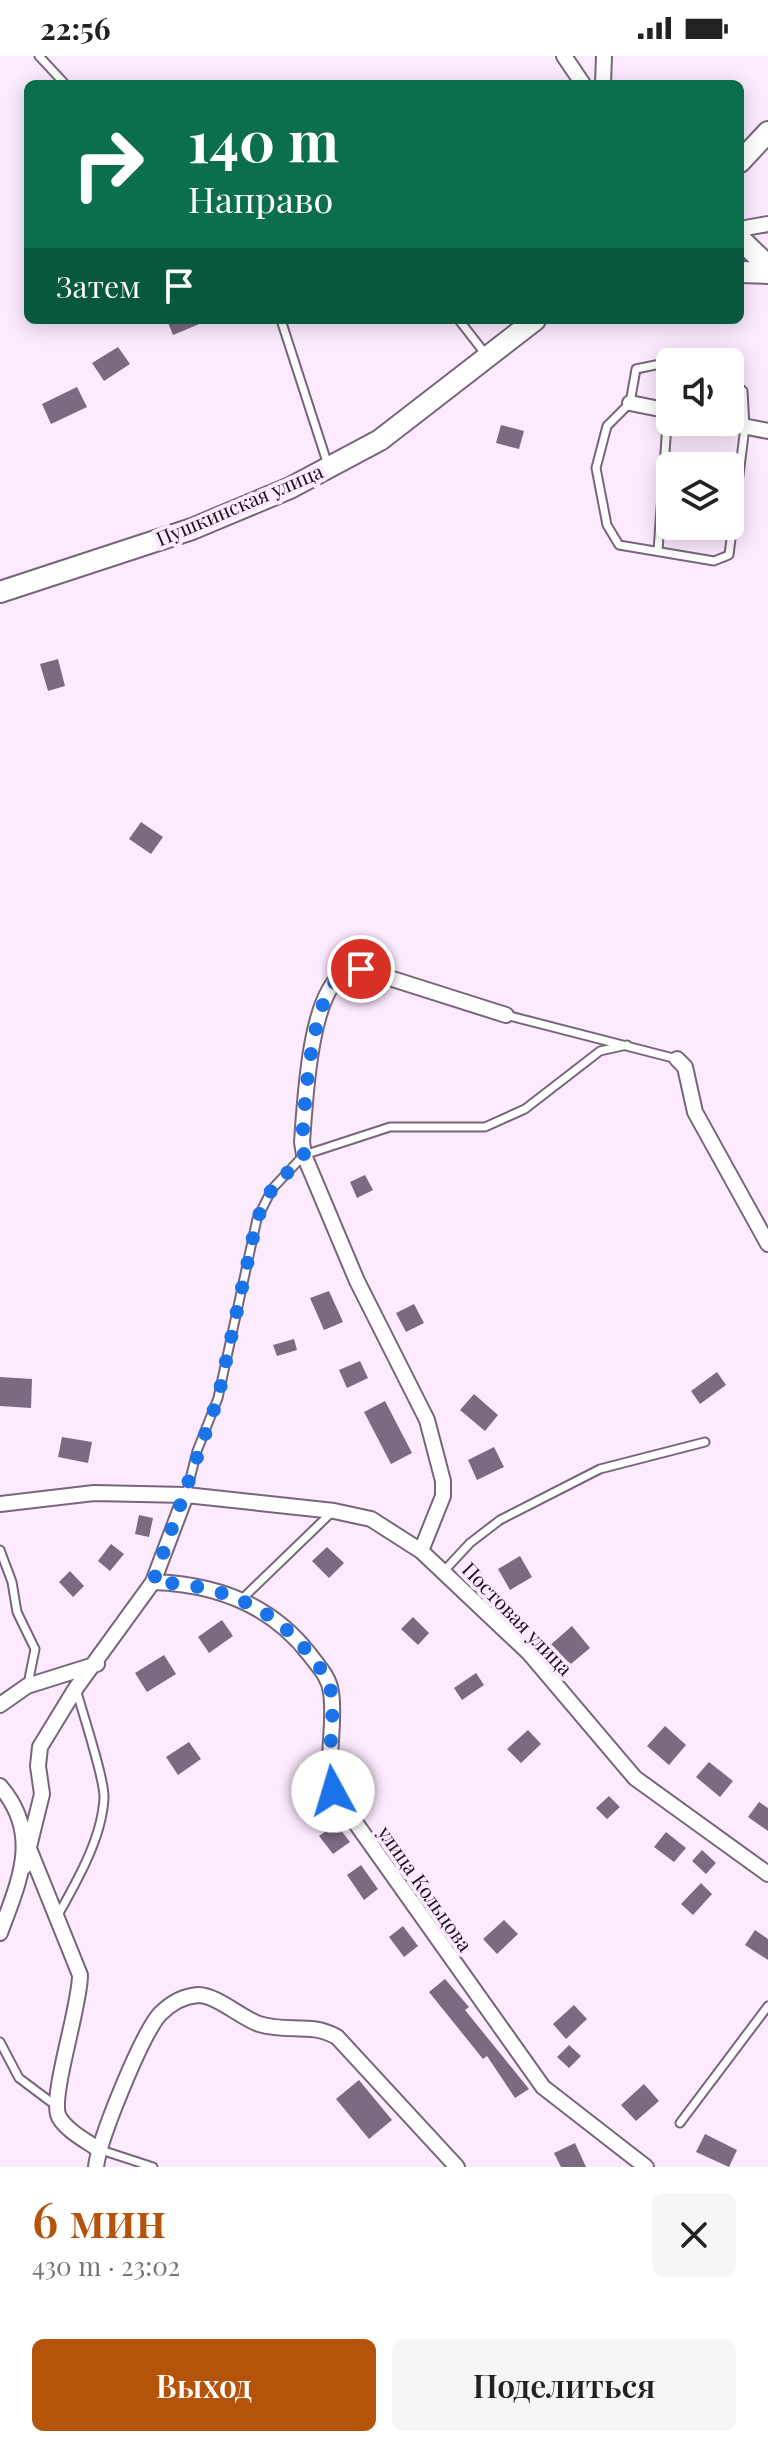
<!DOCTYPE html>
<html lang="ru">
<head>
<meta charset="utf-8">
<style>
  body { margin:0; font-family:"Playfair Display",serif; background:#f6f6f6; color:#222; height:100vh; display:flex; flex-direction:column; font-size:30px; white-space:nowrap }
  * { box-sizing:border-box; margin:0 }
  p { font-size:26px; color:#767676 }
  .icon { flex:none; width:44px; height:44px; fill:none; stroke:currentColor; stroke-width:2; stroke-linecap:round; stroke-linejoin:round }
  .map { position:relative; height:2111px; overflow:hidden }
  .drawer { display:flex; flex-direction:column; background:#fff; flex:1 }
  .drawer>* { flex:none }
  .banner { position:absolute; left:24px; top:24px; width:720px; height:244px; border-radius:12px; box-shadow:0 4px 20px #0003; background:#0b6e4f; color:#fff; overflow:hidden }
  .fabs { position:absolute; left:656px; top:292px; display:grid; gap:16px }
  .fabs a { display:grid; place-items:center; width:88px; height:88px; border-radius:12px; background:#fff; box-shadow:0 4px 20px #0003; font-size:40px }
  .pin { position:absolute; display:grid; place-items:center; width:68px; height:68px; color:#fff; margin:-34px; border:4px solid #fff; border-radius:50%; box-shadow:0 2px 8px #0007 }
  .me { position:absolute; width:88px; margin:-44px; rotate:354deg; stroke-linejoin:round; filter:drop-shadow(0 0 6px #0008) }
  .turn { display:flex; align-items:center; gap:28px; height:168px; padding:0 32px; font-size:36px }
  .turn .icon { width:104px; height:104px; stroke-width:2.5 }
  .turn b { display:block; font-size:56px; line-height:68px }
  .then { display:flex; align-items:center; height:76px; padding:0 32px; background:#0003; gap:16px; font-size:30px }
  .round { display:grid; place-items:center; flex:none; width:84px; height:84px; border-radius:12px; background:#f6f6f6 }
  .head { display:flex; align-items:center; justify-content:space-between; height:136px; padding:0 32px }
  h1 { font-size:48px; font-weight:600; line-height:60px; color:#b45309 }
  .action { display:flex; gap:16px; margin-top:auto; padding:16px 32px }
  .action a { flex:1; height:92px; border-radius:12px; background:#b45309; color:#fff; font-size:32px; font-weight:600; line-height:92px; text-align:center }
  .action a+a { background:#f6f6f6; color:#222 }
  .status { display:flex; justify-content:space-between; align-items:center; height:56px; padding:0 40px; background:#fff; direction:ltr }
  .status svg { height:22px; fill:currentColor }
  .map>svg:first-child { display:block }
</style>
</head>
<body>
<div class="status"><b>22:56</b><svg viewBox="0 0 49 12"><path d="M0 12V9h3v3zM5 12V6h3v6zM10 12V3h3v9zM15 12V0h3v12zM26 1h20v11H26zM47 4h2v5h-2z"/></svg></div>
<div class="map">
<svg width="768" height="2111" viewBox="0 0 768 2111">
  <rect width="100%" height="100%" fill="#fceafe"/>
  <path fill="#7b6a82" d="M 167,264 L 209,264 L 173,279 Z
    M 118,291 L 130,308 L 104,325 L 92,307 Z
    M 77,331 L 87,351 L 51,368 L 42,348 Z
    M 501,369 L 524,375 L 519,393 L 496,387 Z
    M 58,603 L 65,630 L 48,635 L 40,608 Z
    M 141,766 L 163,781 L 151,798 L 129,783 Z
    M 365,1119 L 373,1134 L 357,1142 L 350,1126 Z
    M 329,1235 L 343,1266 L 324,1274 L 310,1242 Z
    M 414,1248 L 424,1267 L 406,1276 L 396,1257 Z
    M 294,1283 L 297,1294 L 277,1300 L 273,1289 Z
    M 360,1305 L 368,1322 L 347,1332 L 339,1314 Z
    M 717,1316 L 726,1329 L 700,1348 L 691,1335 Z
    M 0,1321 L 32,1323 L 31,1352 L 0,1350 Z
    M 474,1338 L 498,1359 L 485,1375 L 460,1354 Z
    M 385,1345 L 412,1397 L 391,1408 L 364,1356 Z
    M 62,1381 L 92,1386 L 88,1407 L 58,1401 Z
    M 494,1391 L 504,1411 L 477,1424 L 468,1404 Z
    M 139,1459 L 153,1462 L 149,1481 L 135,1478 Z
    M 111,1488 L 124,1498 L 110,1515 L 98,1505 Z
    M 327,1491 L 344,1507 L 329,1522 L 312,1505 Z
    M 520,1500 L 532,1521 L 510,1534 L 498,1513 Z
    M 70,1515 L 84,1530 L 73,1541 L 59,1526 Z
    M 413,1561 L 429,1577 L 418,1589 L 401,1573 Z
    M 222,1564 L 233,1580 L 209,1597 L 198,1581 Z
    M 572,1570 L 590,1592 L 566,1612 L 548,1591 Z
    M 164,1599 L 176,1618 L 147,1636 L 135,1617 Z
    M 476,1617 L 484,1629 L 462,1644 L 454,1632 Z
    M 665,1670 L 686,1689 L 669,1709 L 647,1690 Z
    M 528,1674 L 541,1688 L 521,1707 L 507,1693 Z
    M 189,1686 L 201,1703 L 178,1719 L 166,1701 Z
    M 709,1706 L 733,1725 L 720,1741 L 696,1721 Z
    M 609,1740 L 620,1751 L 607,1763 L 596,1752 Z
    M 759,1746 L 768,1752 L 768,1775 L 748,1761 Z
    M 336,1768 L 350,1786 L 333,1798 L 319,1780 Z
    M 666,1776 L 686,1792 L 674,1806 L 654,1791 Z
    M 702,1794 L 716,1807 L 706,1818 L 692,1805 Z
    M 361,1809 L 378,1833 L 364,1844 L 347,1819 Z
    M 701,1827 L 712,1838 L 693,1859 L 681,1848 Z
    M 504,1864 L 518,1878 L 497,1898 L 483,1883 Z
    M 403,1870 L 418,1890 L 404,1901 L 389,1881 Z
    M 755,1874 L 768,1883 L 768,1904 L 745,1889 Z
    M 445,1923 L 469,1951 L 465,1954 L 529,2033 L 515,2042 L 487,2000 L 483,2003 L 429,1936 Z
    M 574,1949 L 587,1963 L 566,1983 L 553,1968 Z
    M 569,1989 L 581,2000 L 569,2012 L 557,2001 Z
    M 359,2024 L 392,2064 L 369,2083 L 336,2043 Z
    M 644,2028 L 659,2045 L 636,2065 L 621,2049 Z
    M 705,2078 L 737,2094 L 729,2111 L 696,2096 Z
    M 575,2087 L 586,2111 L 561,2111 L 554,2097 Z"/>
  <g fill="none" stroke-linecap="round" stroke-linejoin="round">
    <defs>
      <path id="lane" d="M 39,0 L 65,28
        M 281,264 L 328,409
        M 459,264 L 487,300
        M 670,306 L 636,313 L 630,347 L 607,370 L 596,412 L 607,469 L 619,489 L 714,505 L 729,499 L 745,371 L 743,335 L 730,324
        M 658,495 L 668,354
        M 506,959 L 677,1003
        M 186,1439 L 197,1395 L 218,1342 L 257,1163 L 272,1133 L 304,1099 L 390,1071 L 485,1071 L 525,1053 L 600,995 L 627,989
        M 0,1494 L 12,1526 L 17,1556 L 35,1593 L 28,1628
        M 444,1515 L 470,1487 L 500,1464 L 600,1413 L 705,1386
        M 242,1543 L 332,1456
        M 58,1859 C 77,1825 102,1782 104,1742 C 105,1724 82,1655 76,1633
        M 0,1986 L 19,2022 L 55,2049
        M 680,2067 L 768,1950
        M 98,2093 L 153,2111"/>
      <path id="street" d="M 564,0 L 583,28
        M 603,28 L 604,0
        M 740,173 L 768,168
        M 630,347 L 670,355
        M 722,366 L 768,375
        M 677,1003 L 685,1011 L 695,1056 L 768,1188
        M 0,1448 L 94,1437 L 186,1439 L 334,1455 L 371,1463 L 421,1495 L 529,1597 L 635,1722 L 768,1818
        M 421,1495 L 443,1440 L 443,1425 L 427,1364 L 357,1225 L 304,1099 L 302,1086 C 305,1048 309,940 343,918 C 348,914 355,914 361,913 L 506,959
        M 153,1526 C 215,1528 271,1548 310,1599 C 319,1611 329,1621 331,1636 C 336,1671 325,1700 333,1735 L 543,2031 L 646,2111
        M 0,1649 L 27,1630 L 97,1608
        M 0,1730 C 42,1779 19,1825 0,1877
        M 30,1795 L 80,1919 C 80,1952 49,2042 59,2061 C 67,2075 85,2084 98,2093
        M 24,1811 L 42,1738 L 38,1710 L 40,1691 L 76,1632 L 153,1526 L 186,1439
        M 96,2111 C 99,2083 142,1978 160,1958 C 171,1947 183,1940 198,1939 C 217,1939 241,1962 259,1968 C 287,1977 311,1966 337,1981 L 457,2111"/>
      <path id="secondary" d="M 740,106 L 768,76
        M 740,183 L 768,210
        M 740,216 L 768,217
        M 0,536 L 192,473 L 290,432 L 380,384 L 535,264"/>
    </defs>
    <use href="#lane" stroke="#78657b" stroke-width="11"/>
    <use href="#street" stroke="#78657b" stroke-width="18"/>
    <use href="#secondary" stroke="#78657b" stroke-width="24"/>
    <use href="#lane" stroke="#fff" stroke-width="7"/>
    <use href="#street" stroke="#fff" stroke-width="14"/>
    <use href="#secondary" stroke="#fff" stroke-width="20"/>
  </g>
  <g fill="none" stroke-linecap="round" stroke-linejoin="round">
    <path stroke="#1a73e8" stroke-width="14" stroke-dasharray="0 25.2" d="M 333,1735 C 325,1700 336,1670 331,1636 C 329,1621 319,1611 310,1599 C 271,1548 216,1528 153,1526 L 218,1342 L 257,1163 L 272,1133 L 304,1099 L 302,1086 C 305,1048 310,940 343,918 C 348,914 355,914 361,913"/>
  </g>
  <g text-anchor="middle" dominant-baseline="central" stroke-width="8" stroke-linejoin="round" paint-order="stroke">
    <g font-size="20" fill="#19121a" stroke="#fceafe">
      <text transform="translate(239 448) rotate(-23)">Пушкинская улица</text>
      <text transform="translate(518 1562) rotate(46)">Постовая улица</text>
      <text transform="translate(426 1832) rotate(55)">улица Кольцова</text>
    </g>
  </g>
</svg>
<div class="fabs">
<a><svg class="icon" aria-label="sound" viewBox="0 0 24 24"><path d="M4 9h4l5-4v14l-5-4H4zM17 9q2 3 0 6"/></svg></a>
<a><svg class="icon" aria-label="layers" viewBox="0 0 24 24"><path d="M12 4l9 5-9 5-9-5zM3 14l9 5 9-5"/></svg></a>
</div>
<div class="pin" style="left:361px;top:913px;background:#d93025"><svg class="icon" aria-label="arrive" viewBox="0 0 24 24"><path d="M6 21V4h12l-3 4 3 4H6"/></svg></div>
<svg class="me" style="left:333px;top:1735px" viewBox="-20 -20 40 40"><circle r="19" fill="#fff"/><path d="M0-13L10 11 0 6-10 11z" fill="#1a73e8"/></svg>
<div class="banner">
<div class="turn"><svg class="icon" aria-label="right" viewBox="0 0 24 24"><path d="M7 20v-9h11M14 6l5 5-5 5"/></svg><div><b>140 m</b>Направо</div></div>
<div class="then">Затем<svg class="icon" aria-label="arrive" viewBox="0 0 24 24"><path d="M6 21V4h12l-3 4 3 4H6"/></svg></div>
</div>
</div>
<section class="drawer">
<div class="head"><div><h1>6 мин</h1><p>430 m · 23:02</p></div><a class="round"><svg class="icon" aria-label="close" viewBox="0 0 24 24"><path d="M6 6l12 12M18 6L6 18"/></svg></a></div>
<div class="action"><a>Выход</a><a>Поделиться</a></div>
</section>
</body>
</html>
